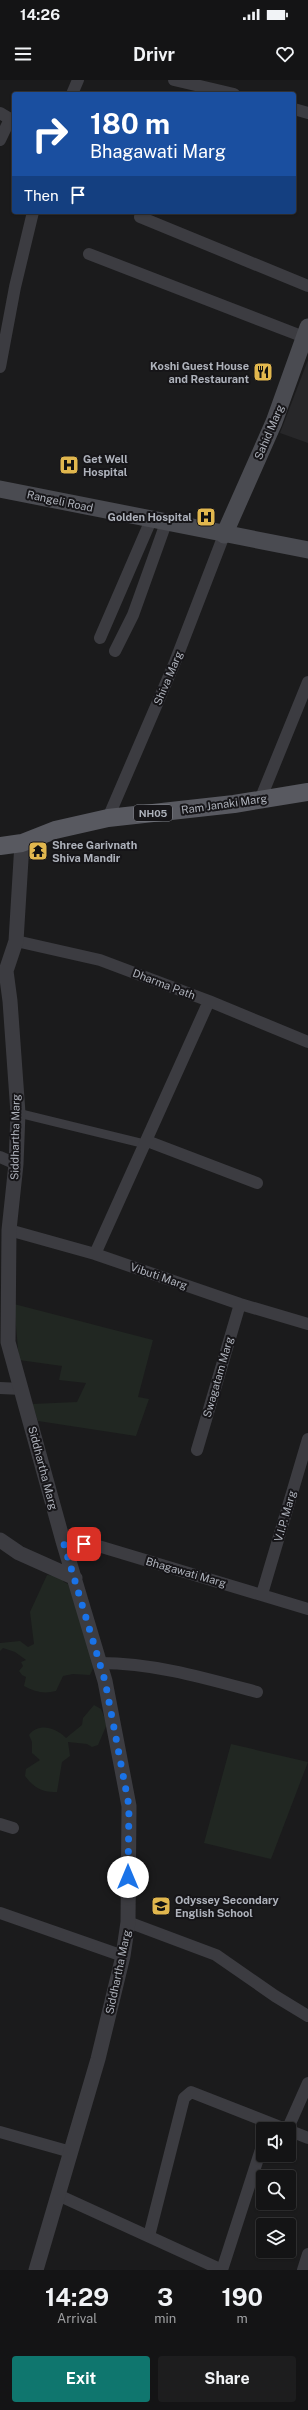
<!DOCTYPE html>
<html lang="en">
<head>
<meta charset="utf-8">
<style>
  body { margin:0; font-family:"Public Sans",sans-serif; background:#1d1d1e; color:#f1f3f6; height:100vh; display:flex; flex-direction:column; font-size:15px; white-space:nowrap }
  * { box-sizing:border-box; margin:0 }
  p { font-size:13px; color:#9d9ea0 }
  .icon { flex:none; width:22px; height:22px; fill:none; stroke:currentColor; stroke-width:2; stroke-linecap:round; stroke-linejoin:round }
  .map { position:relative; height:2190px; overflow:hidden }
  .sheet { display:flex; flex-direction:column; background:#141415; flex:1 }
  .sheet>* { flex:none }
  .banner { position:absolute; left:12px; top:12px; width:284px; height:122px; border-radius:4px; box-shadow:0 1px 3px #0004,0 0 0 1px #333334; background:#1a4fa0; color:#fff; overflow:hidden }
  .tools { position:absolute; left:256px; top:2042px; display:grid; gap:8px }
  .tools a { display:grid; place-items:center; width:40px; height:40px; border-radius:4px; background:#141415; box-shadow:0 1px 3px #0004,0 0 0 1px #333334; font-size:20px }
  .pin { position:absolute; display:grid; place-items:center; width:34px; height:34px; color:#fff; margin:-17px; border-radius:8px; box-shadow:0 2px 6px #0006 }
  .me { position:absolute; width:44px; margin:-22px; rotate:0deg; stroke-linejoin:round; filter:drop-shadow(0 0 3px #0008) }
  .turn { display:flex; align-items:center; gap:14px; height:84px; padding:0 12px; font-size:18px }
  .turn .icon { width:52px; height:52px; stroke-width:2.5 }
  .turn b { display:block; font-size:28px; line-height:34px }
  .then { display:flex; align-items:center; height:38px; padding:0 12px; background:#0003; gap:8px; font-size:15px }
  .eta { display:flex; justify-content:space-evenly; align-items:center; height:68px; text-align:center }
  .eta b { font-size:24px; font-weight:700; line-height:28px }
  .button { display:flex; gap:8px; margin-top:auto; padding:8px 12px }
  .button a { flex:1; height:46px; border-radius:4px; background:#0f766e; color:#fff; font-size:16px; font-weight:700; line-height:46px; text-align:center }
  .button a+a { background:#1d1d1e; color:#f1f3f6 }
  .status { display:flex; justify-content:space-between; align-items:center; height:28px; padding:0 20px; background:#141415; direction:ltr }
  .status svg { height:11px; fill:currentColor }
  header { display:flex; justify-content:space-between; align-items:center; height:52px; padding:0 12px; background:#141415; font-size:18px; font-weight:700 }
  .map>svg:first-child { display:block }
</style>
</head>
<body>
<div class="status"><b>14:26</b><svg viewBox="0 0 49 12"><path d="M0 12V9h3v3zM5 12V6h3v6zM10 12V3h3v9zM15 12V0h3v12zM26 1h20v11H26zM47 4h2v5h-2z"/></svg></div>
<header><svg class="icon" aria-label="menu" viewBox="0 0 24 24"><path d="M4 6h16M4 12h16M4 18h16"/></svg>Drivr<svg class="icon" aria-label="heart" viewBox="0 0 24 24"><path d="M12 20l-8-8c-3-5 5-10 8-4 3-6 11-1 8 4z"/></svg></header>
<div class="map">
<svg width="308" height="2190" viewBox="0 0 308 2190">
  <rect width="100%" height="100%" fill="#1b1b1c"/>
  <path fill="#272729" d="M 308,280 L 308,363 L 280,353 Z"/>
  <path fill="#212722" d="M 14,1224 L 153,1260 L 138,1317 L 149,1319 L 136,1356 L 38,1341 L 32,1324 L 77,1322 L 86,1303 L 59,1300 L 62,1286 L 19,1280 Z
    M 47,1495 L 61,1496 L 64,1502 L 68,1504 L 95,1584 L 90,1595 L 73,1594 L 63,1596 L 56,1611 C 44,1614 35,1612 24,1606 L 26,1597 L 22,1595 L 19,1591 L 23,1586 L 21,1582 L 26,1580 L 15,1572 L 3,1568 L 0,1571 L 0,1563 L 20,1561 L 28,1567 L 34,1564 L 30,1532 Z
    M 94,1625 L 101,1629 L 107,1644 L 98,1665 L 92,1667 L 87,1664 L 68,1662 L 70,1676 L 62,1682 L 57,1712 C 43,1713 33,1707 25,1696 L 26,1689 L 40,1680 L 32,1673 L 32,1662 L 29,1655 C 39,1642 56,1648 66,1658 L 82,1645 L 83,1638 Z
    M 231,1664 L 308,1682 L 271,1779 L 204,1763 Z"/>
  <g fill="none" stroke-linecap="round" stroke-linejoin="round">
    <path stroke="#3c3c41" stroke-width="9" d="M 18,1033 L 145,1064"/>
    <path stroke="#3c3c41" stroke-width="12" d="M 174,0 L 234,14
      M 72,14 L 78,0
      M 294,29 L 308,33
      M 0,33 L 10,39 L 0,60
      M 140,137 L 308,206
      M 89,174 L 304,257
      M 0,287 L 15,207 L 33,132
      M 100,558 L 151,440
      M 115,571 L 133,535 L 166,443
      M 260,720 L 308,602
      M 108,738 L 175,582 L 224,455
      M 16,861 L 100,880 L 209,921 L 308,962
      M 147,1061 L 257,1103
      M 0,1077 L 16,1084
      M 9,1150 L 95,1174 L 240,1224 L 308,1244
      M 95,1174 L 209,921
      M 0,1308 L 22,1309
      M 197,1370 L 240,1224
      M 63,1461 L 95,1465 L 308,1529
      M 262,1514 L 308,1359
      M 100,1583 C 154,1583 205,1598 257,1612
      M 0,1744 L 13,1748
      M 0,1833 L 123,1876
      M 128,1842 L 216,1875 L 275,1916 L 308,1936
      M 288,2048 L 308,2003
      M 0,2052 L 71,2072
      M 58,2115 L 222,2190
      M 149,2156 L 184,2018 L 191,2012 L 308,2058
      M 222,2190 L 263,2063
      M 303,2190 L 308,2174"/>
    <path stroke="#3c3c41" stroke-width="15" d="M 22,763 L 16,861 L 6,891 L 10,921 L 18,1033 L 16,1084 L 9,1150 L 8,1262 L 63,1461 L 105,1601 L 129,1726 L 128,1842 L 123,1876 L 98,1979 L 36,2190
      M 0,1460 L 19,1473 L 75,1498"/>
    <path stroke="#4a4b51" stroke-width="17" d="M 0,409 L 308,470
      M 224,455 L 274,342 L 308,247"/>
    <path stroke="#585960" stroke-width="18" d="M 0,766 L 22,763 L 55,750 L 108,738 L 234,724 L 308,712"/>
  </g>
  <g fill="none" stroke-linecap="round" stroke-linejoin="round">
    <path stroke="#1a73e8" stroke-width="7" stroke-dasharray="0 12.6" d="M 84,1464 L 63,1461 L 105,1601 L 129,1726 L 128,1797"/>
  </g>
  <defs>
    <symbol id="restaurant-square" viewBox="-11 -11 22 22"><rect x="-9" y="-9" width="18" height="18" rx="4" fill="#e1b74e" stroke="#161518"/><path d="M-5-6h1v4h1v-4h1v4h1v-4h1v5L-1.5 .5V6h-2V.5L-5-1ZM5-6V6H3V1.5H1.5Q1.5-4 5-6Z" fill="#111"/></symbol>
    <symbol id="hospital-square" viewBox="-11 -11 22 22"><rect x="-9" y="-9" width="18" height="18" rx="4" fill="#e1b74e" stroke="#161518"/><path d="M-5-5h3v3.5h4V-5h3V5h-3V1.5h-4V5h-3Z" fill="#111"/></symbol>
    <symbol id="temple-square" viewBox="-11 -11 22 22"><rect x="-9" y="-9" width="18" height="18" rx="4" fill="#e1b74e" stroke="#161518"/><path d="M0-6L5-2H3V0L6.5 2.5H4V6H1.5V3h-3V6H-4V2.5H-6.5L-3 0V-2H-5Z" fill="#111"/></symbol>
    <symbol id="school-square" viewBox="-11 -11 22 22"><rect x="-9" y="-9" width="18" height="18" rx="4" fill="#e1b74e" stroke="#161518"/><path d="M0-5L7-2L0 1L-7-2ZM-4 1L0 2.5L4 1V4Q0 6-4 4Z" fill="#111"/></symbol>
  </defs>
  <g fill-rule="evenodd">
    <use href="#restaurant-square" x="252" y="281" width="22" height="22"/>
    <use href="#hospital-square" x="58" y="374" width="22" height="22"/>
    <use href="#hospital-square" x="195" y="426" width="22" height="22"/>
    <use href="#temple-square" x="27" y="760" width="22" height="22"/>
    <use href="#school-square" x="150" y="1815" width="22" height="22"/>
  </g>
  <g text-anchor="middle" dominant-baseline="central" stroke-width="4" stroke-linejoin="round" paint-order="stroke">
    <rect fill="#161518" stroke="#80838a" stroke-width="1" x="134" y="725" width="38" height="16" rx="3"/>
    <g font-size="10" font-weight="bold" fill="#aeb2bb">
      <text x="153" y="733">NH05</text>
    </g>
    <g font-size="11" font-weight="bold" fill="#aeb2bb" stroke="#161518" text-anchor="start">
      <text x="249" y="286" text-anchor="end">Koshi Guest House<tspan x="249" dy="13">and Restaurant</tspan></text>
      <text x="83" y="379">Get Well<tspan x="83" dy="13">Hospital</tspan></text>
      <text x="192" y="437" text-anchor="end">Golden Hospital</text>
      <text x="52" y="765">Shree Garivnath<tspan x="52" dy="13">Shiva Mandir</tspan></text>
      <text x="175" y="1820">Odyssey Secondary<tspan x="175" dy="13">English School</tspan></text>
    </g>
    <g font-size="11" fill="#aeb2bb" stroke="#161518">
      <text transform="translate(269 352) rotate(-67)">Sahid Marg</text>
      <text transform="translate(60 421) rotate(12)">Rangeli Road</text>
      <text transform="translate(168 598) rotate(-67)">Shiva Marg</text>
      <text transform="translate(224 724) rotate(-8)">Ram Janaki Marg</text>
      <text transform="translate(164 904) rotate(21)">Dharma Path</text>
      <text transform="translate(15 1057) rotate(-89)">Siddhartha Marg</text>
      <text transform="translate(159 1196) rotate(19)">Vibuti Marg</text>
      <text transform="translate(218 1297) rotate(-74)">Swagatam Marg</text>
      <text transform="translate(43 1388) rotate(75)">Siddhartha Marg</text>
      <text transform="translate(285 1436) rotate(-74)">V.I.P. Marg</text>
      <text transform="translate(186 1492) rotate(16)">Bhagawati Marg</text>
      <text transform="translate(118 1892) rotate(-78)">Siddhartha Marg</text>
    </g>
  </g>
</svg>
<div class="tools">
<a><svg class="icon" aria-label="sound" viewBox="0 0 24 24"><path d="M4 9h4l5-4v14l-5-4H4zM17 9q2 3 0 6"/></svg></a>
<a><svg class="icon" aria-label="search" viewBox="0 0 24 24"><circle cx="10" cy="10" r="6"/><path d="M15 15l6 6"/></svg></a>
<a><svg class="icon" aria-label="layers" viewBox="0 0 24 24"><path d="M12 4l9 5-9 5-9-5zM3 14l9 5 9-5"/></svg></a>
</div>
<div class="pin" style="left:84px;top:1464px;background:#d93025"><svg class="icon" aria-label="arrive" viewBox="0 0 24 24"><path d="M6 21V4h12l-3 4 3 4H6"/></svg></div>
<svg class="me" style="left:128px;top:1797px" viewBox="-20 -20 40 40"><circle r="19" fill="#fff"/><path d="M0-13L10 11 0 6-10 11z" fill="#1a73e8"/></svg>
<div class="banner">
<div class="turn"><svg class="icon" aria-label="right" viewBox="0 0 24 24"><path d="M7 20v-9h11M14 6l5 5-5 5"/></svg><div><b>180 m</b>Bhagawati Marg</div></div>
<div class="then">Then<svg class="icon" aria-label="arrive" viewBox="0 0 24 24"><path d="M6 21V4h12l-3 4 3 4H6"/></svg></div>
</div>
</div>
<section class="sheet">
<div class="eta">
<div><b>14:29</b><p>Arrival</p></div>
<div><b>3</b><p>min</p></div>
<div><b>190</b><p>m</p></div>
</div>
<div class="button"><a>Exit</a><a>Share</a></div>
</section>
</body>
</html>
